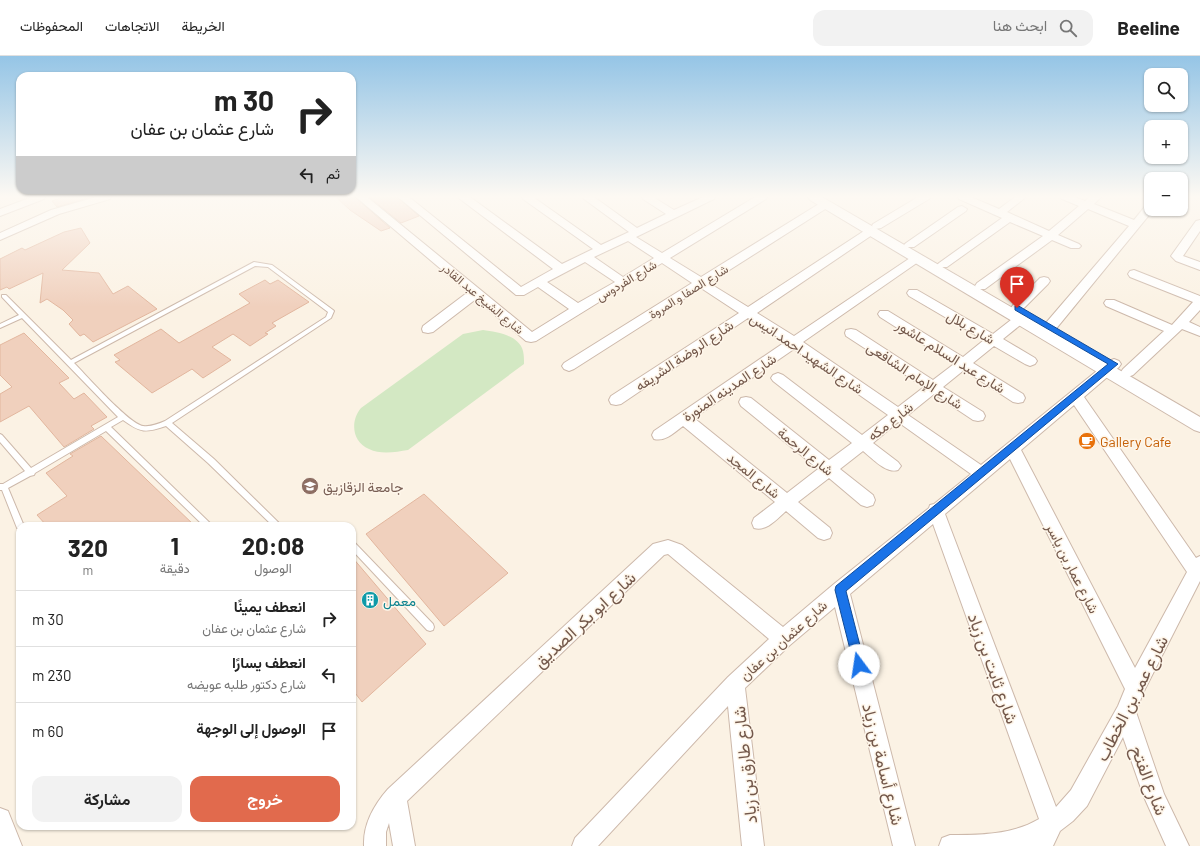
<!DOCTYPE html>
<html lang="ar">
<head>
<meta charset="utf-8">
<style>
  body { margin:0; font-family:Barlow,Vazirmatn,sans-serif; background:#f2f2f2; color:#222; direction:rtl; height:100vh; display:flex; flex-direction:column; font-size:15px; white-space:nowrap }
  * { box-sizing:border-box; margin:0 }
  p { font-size:13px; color:#767676 }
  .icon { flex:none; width:22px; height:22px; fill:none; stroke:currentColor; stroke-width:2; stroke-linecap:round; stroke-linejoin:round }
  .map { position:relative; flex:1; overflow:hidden; direction:ltr }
  .drawer { position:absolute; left:16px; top:466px; width:340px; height:308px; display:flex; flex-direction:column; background:#fff; border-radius:12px; box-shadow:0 1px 3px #0004; direction:rtl }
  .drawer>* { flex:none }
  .hud { position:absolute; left:16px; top:16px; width:340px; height:122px; border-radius:12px; box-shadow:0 1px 3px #0004; direction:rtl; background:#fff; color:#222; overflow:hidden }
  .tools { position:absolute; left:1144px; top:12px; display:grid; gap:8px }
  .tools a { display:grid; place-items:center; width:44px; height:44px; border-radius:8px; background:#fff; box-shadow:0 1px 3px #0004; font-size:20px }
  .pin { position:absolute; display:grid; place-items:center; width:34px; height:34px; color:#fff; margin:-41px -17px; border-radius:50% 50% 50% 0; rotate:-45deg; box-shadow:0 0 4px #0007 }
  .pin .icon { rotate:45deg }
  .me { position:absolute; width:44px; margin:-22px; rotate:346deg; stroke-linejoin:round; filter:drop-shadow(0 0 3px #0008) }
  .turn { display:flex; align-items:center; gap:14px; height:84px; padding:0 16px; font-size:18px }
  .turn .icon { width:52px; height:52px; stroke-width:2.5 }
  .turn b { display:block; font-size:28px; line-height:34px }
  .then { display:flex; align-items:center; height:38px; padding:0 16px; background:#0003; gap:8px; font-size:15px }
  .eta { display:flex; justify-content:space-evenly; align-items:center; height:68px; text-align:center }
  .eta b { font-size:24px; font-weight:700; line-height:28px }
  .primary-button { display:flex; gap:8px; margin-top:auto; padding:8px 16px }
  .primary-button a { flex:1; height:46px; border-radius:12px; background:#e16a4d; color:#fff; font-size:16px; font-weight:700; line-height:46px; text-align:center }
  .primary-button a+a { background:#f2f2f2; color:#222 }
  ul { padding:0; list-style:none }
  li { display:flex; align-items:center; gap:12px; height:56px; padding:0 16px; border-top:1px solid #e0e0e0 }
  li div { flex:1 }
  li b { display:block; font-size:15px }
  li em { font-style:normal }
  header { display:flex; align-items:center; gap:24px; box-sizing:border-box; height:56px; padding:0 20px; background:#fff; border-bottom:1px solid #e0e0e0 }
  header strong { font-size:19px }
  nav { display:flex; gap:22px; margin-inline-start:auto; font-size:14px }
  .search { width:280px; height:36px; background:#f2f2f2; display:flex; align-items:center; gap:10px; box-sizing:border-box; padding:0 14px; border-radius:12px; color:#767676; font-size:15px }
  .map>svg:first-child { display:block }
</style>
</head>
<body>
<header>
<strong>Beeline</strong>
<div class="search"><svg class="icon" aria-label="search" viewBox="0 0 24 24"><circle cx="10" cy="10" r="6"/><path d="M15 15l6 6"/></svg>ابحث هنا</div>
<nav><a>الخريطة</a><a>الاتجاهات</a><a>المحفوظات</a></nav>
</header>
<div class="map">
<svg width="1200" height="790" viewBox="0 0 1200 790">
  <rect width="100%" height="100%" fill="#fbf2e4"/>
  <path fill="#d3e8c3" d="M 483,274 C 497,276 519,279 523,295 C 524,299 524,304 524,308 L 408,394 C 396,396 381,399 369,393 C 352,386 350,365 361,352 L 463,278 Z"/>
  <path fill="#f0d0bd" stroke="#e2b69e" d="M 63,141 L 92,141 L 57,151 L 52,145 Z
    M 336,141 L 355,141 L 390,172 L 381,175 L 350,154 Z
    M 369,141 L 397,141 L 419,160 L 401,167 Z
    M 81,172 L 90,187 L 62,214 L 99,217 L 113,238 L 128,230 L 157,253 L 93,286 L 84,278 L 80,280 L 69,268 L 73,264 L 63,254 L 47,243 L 40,247 L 43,217 L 9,233 L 7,231 L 0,234 L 0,203 L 22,192 L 25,194 L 64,176 Z
    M 265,224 L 270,228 L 278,224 L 309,246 L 272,267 L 276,270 L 265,277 L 268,278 L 250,290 L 233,278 L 212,291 L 231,304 L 203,322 L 192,313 L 152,337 L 115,306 L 120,304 L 114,299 L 161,273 L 179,287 L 250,247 L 239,238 Z
    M 24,277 L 69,322 L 59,327 L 74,343 L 84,337 L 107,361 L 91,370 L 94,373 L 64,391 L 29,350 L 0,366 L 0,338 L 12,331 L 0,319 L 0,289 Z
    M 101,380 L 195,470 L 47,470 L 37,459 L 67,440 L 46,417 L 73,400 L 70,398 Z
    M 424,438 L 508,517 L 444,570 L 366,478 Z
    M 352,501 L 426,588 L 362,646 L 352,633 Z"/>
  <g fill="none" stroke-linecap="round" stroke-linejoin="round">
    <defs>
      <path id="service" d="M 254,206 L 272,209 L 333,254 L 334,255 L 331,262 L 172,367 L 214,403 L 282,470 L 273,470 L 208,407 L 166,370 C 145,377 141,377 123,364 L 111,371 L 213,470 L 204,470 L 106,375 L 35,417 L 34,419 L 30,420 L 8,432 L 24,470 L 20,470 L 20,473 L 17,472 L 2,434 L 0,434 L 0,428 L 3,428 L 25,415 L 0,386 L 0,378 L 2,379 L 31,412 L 118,361 L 22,262 L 0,272 L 0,268 L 19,259 L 2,241 L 2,239 L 6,239 L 71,304 ZM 255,210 L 268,211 L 328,256 L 326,261 L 165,365 C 158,368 151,371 143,370 C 129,368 87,320 74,307 Z
        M 352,486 L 355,487 L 433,568 L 434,571 L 433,574 L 430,575 L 427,574 L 352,494 Z"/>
      <path id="minor" d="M 32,141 L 45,141 L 44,143 L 0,160 L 0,153 Z
        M 96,141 L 111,141 L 110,143 L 59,158 L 0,184 L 0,177 L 51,154 Z
        M 356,141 L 367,141 L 532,276 L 569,253 L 538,231 L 524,239 L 516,239 L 398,141 L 409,141 L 521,231 L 553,213 L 460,143 L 459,141 L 470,141 L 562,208 L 593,193 L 523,143 L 522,141 L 533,141 L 601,189 L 629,176 L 584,143 L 583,141 L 594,141 L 637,172 L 666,158 L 643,143 L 642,141 L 653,141 L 674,154 L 703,141 L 715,141 L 714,143 L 636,181 L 662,197 L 755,141 L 767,141 L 766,143 L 670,202 L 701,221 L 822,146 L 830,146 L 831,148 L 830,150 L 709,227 L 748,251 L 867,173 L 873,172 L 872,170 L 873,168 L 918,141 L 930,141 L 929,143 L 881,172 L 875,173 L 876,175 L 875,177 L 757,257 L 794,280 L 913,200 L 921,200 L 923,202 L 921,204 L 803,286 L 898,351 L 924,331 L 846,280 L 845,277 L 846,274 L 851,273 L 856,274 L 933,324 L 954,308 L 880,261 L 878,258 L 880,255 L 888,255 L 963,301 L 984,284 L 909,240 L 907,237 L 909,234 L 917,234 L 993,278 L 1016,260 L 1020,259 L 1024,260 L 1026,263 L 1024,266 L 1003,283 L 1035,302 L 1037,305 L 1035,308 L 1030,310 L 1025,308 L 994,290 L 973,307 L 1023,338 L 1025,342 L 1023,346 L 1018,347 L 1013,346 L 964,314 L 943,331 L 983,356 L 985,360 L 983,364 L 978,365 L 973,364 L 934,338 L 908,359 L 981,409 L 1109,305 L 1114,303 L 1119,305 L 1121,308 L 1119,311 L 1084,341 L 1196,502 L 1200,500 L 1200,525 L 1143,637 L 1136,656 L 1164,738 L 1189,790 L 1166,790 L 1144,741 L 1123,681 L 1087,750 L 1073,765 L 1060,775 L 1053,790 L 939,790 L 942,782 L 950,779 C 980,779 1012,779 1039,763 L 933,468 L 850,538 L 915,790 L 893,790 L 835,551 L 790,589 L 745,632 L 764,790 L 742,790 L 728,650 L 598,790 L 572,790 L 575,782 L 728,621 L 769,583 L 668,498 L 664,499 L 407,745 L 415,790 L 393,790 L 389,767 L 386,776 L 386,790 L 364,790 C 363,768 374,749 388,733 L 653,488 L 668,484 L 682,489 L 783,571 L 834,528 L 929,452 L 930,449 L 934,448 L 971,418 L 898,366 L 873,387 L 898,406 L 901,410 L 898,414 C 886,418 872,402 863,395 L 840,413 L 873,439 L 875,444 L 873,449 L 867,451 L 861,449 L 829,422 L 798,446 L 830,472 L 832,477 L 830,482 L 824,484 L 818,482 L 786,455 C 777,463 766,476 754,472 L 752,467 L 754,462 L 775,446 L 683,370 C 675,376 665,386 654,383 L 652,379 L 654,375 L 785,286 L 748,262 L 621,348 L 616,349 L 611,348 L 609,344 L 611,340 L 739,257 L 701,232 L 574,313 L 569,315 L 564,313 L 562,310 L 564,307 L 692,227 L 662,207 L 536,285 L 531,286 L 526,285 L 476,243 L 433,276 L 428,277 L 423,276 L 422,273 L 423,270 L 468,236 ZM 628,185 L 654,202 L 623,221 L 594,201 ZM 585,206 L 615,226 L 578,247 L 547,226 ZM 794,293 L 888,359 L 862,379 L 783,319 L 778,317 L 773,319 L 771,322 L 773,325 L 852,387 L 829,404 L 751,342 L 746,341 L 741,342 L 739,346 L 741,350 L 818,413 L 787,437 L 694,362 ZM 1074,349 L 1187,516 L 1135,612 L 1021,394 ZM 1010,403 L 1125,633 L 1118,650 L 1071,734 L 1056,751 L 945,458 Z
        M 958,141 L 971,141 L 999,153 L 1015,141 L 1026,141 L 1007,156 L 1049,175 L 1079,150 L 1062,143 L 1061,141 L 1074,141 L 1085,145 L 1090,141 L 1101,141 L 1094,148 L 1134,164 L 1147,148 L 1151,147 L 1151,153 L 1154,153 L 1055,274 L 1050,275 L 1045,274 L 1044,271 L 1045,268 L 1129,170 L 1088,153 L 1058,179 L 1079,188 L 1081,190 L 1079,192 L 1071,192 L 1052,184 L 985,233 L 977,233 L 975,230 L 977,227 L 1043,180 L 1010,166 L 947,211 L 939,211 L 937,209 L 939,207 L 1002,162 L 959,143 Z
        M 962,150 L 967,153 L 966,155 L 914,191 L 906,191 L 904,189 L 906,187 L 958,151 Z
        M 1200,164 L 1200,175 L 1183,200 L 1200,206 L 1200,214 L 1176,205 L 1171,200 L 1196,165 Z
        M 1134,214 L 1200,240 L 1200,254 L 1189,266 L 1200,271 L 1200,280 L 1182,273 L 1133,319 L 1128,321 L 1123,319 L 1121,316 L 1123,313 L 1164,275 L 1106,250 L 1104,247 L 1106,244 L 1114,244 L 1172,269 L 1193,246 L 1130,221 L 1128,218 L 1130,215 Z
        M 1044,221 L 1048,222 L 1050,225 L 1048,228 L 1021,255 L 1013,255 L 1011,252 L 1013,249 L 1040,222 Z
        M 0,752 L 8,755 L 22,790 L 0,790 Z"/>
      <path id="tertiary" d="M 808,141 L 822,141 L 1200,361 L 1200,376 L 1194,374 L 810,144 Z"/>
    </defs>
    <use href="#service" stroke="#cdb9ab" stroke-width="2"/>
    <use href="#minor" stroke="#cdb9ab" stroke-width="2"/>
    <use href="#tertiary" stroke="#cdb9ab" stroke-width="2"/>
    <use href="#service" fill="#fff" fill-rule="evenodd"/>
    <use href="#minor" fill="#fff" fill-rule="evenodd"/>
    <use href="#tertiary" fill="#fff" fill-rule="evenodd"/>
  </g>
  <linearGradient id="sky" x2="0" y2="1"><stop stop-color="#95c5e6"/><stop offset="0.56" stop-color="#fdf9f3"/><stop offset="1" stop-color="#fdf9f3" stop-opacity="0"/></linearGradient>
  <rect width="1200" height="251" fill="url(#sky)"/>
  <path fill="#1a73e8" stroke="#114b97" d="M 1017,249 L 1118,308 L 846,535 L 865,609 L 863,613 L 859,615 L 855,613 L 835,534 L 836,530 L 1108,308 L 1015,254 L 1015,250 Z"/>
  <defs>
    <symbol id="cafe-disc" viewBox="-11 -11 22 22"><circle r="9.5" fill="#e8710a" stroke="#fef6ea"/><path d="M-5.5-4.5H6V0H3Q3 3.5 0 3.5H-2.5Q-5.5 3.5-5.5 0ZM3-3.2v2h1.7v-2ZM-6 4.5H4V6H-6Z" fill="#fff"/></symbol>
    <symbol id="university-disc" viewBox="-11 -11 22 22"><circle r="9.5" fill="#8d6e63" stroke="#fef6ea"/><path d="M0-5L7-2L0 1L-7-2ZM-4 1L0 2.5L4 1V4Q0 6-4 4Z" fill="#fff"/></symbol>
    <symbol id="building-disc" viewBox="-11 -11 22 22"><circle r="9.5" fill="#0f9aa8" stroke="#fef6ea"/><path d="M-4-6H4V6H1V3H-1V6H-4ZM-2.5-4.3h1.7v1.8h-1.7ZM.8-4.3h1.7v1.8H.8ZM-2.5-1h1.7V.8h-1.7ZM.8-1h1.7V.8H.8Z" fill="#fff"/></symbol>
  </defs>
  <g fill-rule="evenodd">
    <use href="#cafe-disc" x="1077" y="375" width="20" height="20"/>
    <use href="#university-disc" x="300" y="420" width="20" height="20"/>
    <use href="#building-disc" x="360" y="534" width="20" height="20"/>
  </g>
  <g text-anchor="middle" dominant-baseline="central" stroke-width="3" stroke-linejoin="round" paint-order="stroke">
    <g font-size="12" fill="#73584b" stroke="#fef6ea">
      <text transform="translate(626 224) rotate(-31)">شارع الفردوس</text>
      <text transform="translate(688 235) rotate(-32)">شارع الصفا و المروة</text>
      <text transform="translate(483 242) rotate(40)">شارع الشيخ عبد القادر</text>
    </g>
    <g font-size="14" fill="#73584b" stroke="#fef6ea">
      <text transform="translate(971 271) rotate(30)">شارع بلال</text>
      <text transform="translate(807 297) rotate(34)">شارع الشهيد احمد انيس</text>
      <text transform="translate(684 299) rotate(-34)">شارع الروضة الشريفه</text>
      <text transform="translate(951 300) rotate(32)">شارع عبد السلام عاشور</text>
      <text transform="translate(915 319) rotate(33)">شارع الإمام الشافعى</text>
      <text transform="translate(729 331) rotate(-34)">شارع المدينه المنورة</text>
      <text transform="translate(890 365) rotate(-38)">شارع مكه</text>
      <text transform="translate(806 395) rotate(39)">شارع الرحمة</text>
      <text transform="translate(754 419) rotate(39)">شارع المجد</text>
      <text transform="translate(1073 512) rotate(63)">شارع عمار بن ياسر</text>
      <text transform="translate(783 584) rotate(-42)">شارع عثمان بن عفان</text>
    </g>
    <g font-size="14" fill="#c56008" stroke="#fef6ea" text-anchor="start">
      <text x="1100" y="385">Gallery Cafe</text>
    </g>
    <g font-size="14" fill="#785e54" stroke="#fef6ea" text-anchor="start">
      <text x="323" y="430">جامعة الزقازيق</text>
    </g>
    <g font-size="14" fill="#0d838f" stroke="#fef6ea" text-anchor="start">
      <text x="383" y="544">معمل</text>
    </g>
    <g font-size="17" fill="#73584b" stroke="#fef6ea">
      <text transform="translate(584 563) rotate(-43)">شارع ابو بكر الصديق</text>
      <text transform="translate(994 612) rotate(70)">شارع ثابت بن زياد</text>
      <text transform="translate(1131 642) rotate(-63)">شارع عمر بن الخطاب</text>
      <text transform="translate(884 708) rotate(76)">شارع أسامة بن زياد</text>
      <text transform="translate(744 709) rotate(-96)">شارع طارق بن زياد</text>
      <text transform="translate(1150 724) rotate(69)">شارع الفتح</text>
    </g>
  </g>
</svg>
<div class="tools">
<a><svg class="icon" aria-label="search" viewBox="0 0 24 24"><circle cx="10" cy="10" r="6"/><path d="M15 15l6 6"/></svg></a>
<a>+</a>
<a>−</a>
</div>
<div class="pin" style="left:1017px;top:252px;background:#d93025"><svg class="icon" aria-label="arrive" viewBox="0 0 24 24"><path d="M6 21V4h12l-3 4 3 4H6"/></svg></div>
<svg class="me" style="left:859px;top:609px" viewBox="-20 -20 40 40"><circle r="19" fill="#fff"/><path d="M0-13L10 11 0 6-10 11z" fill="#1a73e8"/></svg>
<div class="hud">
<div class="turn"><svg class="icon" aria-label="right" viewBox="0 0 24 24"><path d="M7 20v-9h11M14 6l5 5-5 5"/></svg><div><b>30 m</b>شارع عثمان بن عفان</div></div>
<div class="then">ثم<svg class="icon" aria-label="left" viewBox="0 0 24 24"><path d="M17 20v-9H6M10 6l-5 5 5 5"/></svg></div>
</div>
<section class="drawer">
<div class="eta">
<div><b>20:08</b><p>الوصول</p></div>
<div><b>1</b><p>دقيقة</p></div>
<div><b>320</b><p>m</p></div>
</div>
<ul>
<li><svg class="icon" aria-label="right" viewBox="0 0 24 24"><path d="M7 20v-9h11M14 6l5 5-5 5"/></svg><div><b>انعطف يمينًا</b><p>شارع عثمان بن عفان</p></div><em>30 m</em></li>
<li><svg class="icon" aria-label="left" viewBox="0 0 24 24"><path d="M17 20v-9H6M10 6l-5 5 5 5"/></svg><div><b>انعطف يسارًا</b><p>شارع دكتور طلبه عويضه</p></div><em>230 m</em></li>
<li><svg class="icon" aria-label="arrive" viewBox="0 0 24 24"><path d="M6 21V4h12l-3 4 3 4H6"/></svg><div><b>الوصول إلى الوجهة</b></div><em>60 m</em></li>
</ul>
<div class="primary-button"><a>خروج</a><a>مشاركة</a></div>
</section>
</div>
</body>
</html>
